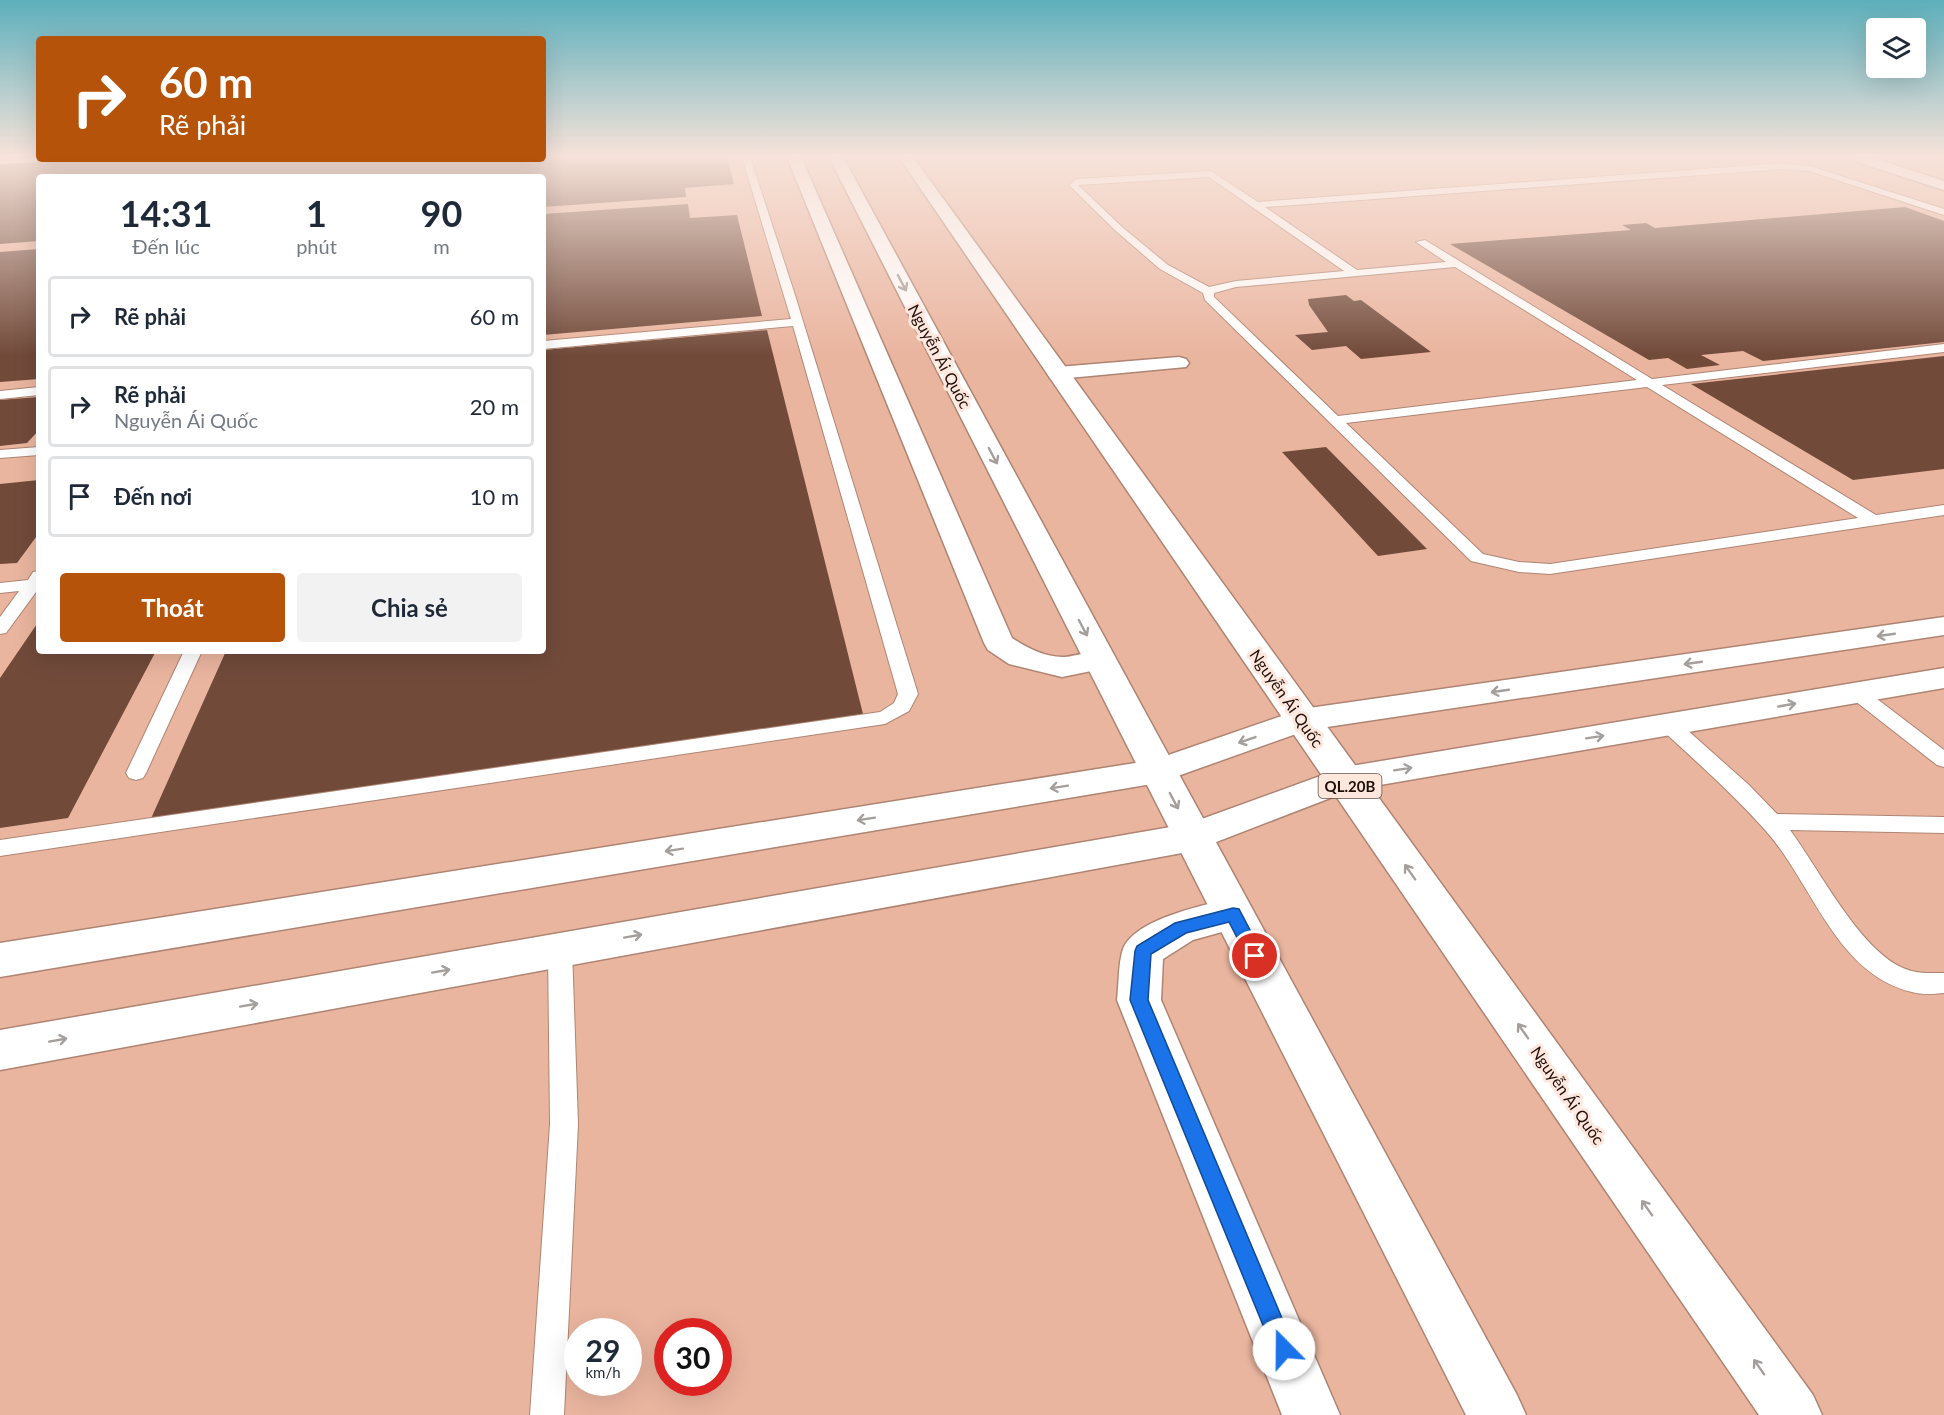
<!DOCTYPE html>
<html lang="vi">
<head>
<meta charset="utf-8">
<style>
  body { margin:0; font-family:Lato,sans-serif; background:#f2f2f3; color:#1f2937; height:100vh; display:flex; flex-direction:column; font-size:22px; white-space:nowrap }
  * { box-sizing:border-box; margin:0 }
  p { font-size:20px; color:#747a83 }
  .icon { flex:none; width:33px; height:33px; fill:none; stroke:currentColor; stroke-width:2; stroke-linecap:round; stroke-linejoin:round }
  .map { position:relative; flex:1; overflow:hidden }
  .drawer { position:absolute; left:36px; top:174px; width:510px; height:480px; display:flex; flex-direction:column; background:#fff; border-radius:6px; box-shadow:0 6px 24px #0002 }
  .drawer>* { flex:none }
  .guide { position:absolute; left:36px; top:36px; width:510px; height:126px; border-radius:6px; box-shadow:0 6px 24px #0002; background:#b45309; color:#fff; overflow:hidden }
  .tools { position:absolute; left:1866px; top:18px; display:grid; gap:12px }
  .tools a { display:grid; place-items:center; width:60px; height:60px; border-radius:6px; background:#fff; box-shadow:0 6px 24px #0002; font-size:30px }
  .speed { position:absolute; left:564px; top:1318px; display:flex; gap:12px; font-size:30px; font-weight:700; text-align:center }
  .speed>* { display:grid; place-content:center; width:78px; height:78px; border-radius:50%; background:#fff; box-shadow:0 6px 24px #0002; line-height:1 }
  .speed small { font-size:15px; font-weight:400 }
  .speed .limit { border:9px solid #d22; background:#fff; color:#111 }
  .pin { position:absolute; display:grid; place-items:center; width:51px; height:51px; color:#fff; margin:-26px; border:3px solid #fff; border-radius:50%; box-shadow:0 2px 6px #0007 }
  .me { position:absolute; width:66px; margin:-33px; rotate:338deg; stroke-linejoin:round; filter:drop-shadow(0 0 4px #0008) }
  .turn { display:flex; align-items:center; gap:21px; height:126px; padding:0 24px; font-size:27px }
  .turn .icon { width:78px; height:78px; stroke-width:2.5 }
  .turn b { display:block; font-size:42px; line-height:51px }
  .eta { display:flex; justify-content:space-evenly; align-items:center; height:102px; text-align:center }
  .eta b { font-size:36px; font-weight:700; line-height:42px }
  .cta { display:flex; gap:12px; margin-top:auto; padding:12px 24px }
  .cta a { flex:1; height:69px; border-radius:6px; background:#b45309; color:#fff; font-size:24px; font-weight:700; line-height:69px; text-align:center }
  .cta a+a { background:#f2f2f3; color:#1f2937 }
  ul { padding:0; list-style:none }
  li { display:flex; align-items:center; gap:18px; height:81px; margin:0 12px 9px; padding:0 12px; border:3px solid #e0e1e3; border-radius:6px }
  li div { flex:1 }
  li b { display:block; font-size:22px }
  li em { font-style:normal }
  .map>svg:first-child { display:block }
</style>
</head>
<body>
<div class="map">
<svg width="1944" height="1415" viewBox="0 0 1944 1415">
  <rect width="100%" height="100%" fill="#eec0ad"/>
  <path fill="#eab59f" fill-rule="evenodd" d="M 0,157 L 39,157 L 39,159 L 1944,157 L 1944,1415 L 0,1415 ZM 39,177 L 543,177 L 543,651 L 39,651 ZM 578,1332 L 628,1332 L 628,1383 L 578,1383 ZM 668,1332 L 718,1332 L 718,1383 L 668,1383 Z"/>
  <path fill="#714a3a" d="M 543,157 L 727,157 L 734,184 L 685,188 L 686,197 L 543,207 L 543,177 L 39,177 L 39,241 L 0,244 L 0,163 L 78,159 L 543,159 Z
    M 688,204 L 690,218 L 737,215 L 762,316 L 543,335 L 543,214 Z
    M 1905,207 L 1944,221 L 1944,342 L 1763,361 L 1743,351 L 1701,355 L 1720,365 L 1687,369 L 1668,358 L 1649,360 L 1450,244 L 1631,230 L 1622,225 L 1646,223 L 1655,228 Z
    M 39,249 L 39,379 L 0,382 L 0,252 Z
    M 1346,295 L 1354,301 L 1361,300 L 1431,352 L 1361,359 L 1346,346 L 1312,350 L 1295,335 L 1328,332 L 1309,305 L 1308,299 Z
    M 767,330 L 863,714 L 149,823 L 226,651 L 543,651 L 543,350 Z
    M 1944,356 L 1944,469 L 1853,480 L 1691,384 Z
    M 39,397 L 39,430 L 27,443 L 0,446 L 0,400 Z
    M 1326,447 L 1427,549 L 1378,556 L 1282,452 Z
    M 39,480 L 39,533 L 17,563 L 0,564 L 0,484 Z
    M 39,621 L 39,651 L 156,651 L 68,818 L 0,828 L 0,678 Z"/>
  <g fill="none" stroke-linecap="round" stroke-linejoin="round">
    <defs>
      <path id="service" d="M 39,157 L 39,159 L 53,159 L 49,161 L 0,164 L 0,160 Z
        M 742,157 L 750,157 L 794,292 L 918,694 L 909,711 L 885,724 L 0,856 L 0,840 L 880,712 L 894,703 L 898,694 L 793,326 L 543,349 L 543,341 L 791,319 Z
        M 1782,163 L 1813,167 L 1944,209 L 1944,215 L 1809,171 L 1782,169 L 1265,207 L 1357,270 L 1446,262 L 1416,242 L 1425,240 L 1652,379 L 1944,344 L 1944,352 L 1662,385 L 1876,515 L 1944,505 L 1944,515 L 1550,574 L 1519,572 L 1471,561 L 1205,300 L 1203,293 L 1160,269 L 1116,231 L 1069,185 L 1077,179 L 1211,171 L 1258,202 ZM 1209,177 L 1344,271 L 1236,281 L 1209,287 L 1168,265 L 1122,227 L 1078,185 ZM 1455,267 L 1637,380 L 1338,416 L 1214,297 L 1214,293 L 1236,287 ZM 1647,387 L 1858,518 L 1550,564 L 1519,562 L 1483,554 L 1346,423 Z
        M 39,387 L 39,395 L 0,399 L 0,391 Z
        M 39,447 L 39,455 L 0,458 L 0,450 Z
        M 39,571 L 39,588 L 6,633 L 0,634 L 0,617 L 19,591 L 0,593 L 0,583 L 28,580 L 33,572 Z
        M 184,651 L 202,651 L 146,773 L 143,778 L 136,780 L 129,778 L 126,773 Z
        M 1857,687 L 1864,689 L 1944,750 L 1944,767 L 1937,765 L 1850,697 L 1847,693 L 1850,689 Z
        M 1669,718 L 1676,720 L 1749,785 L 1777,814 L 1944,817 L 1944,833 L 1790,830 C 1819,869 1859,949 1903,968 C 1916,974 1930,973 1944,973 L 1944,993 C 1934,994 1922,995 1912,992 C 1836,974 1813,884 1766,831 C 1734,795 1698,763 1662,730 L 1659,725 L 1662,720 Z
        M 560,939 L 569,942 L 572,949 L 578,1124 L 564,1415 L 530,1415 L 550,1124 L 548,949 L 551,942 Z"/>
      <path id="minor" d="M 787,157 L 801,157 L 1012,638 C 1027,648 1046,658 1065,657 C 1081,655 1095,649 1111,653 L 1116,660 L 1111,667 L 1062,677 L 1009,664 L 988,650 L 984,643 Z
        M 1849,157 L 1870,157 L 1944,181 L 1944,190 L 1851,160 Z
        M 1179,357 L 1186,359 L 1189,363 L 1186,367 L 1058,379 L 1050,378 L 1047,373 L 1050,368 L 1058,367 Z
        M 1944,617 L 1944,635 L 1307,730 L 1158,783 L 0,977 L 0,943 L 1154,760 L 1302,709 Z
        M 1944,668 L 1944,688 L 1351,790 L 1193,851 L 0,1070 L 0,1030 L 1188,824 L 1345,767 Z
        M 1233,898 L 1247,903 L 1253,914 L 1247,925 L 1193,940 L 1163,959 L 1161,1000 L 1340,1415 L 1282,1415 L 1117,1000 C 1119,984 1118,964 1123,949 C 1135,919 1204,905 1233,898 Z"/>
      <path id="primary" d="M 829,157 L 843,157 L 1517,1395 L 1526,1415 L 1466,1415 Z
        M 899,157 L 913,157 L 1813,1395 L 1822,1415 L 1759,1415 Z"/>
    </defs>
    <use href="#service" stroke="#af8472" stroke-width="2"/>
    <use href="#minor" stroke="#af8472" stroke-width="3"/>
    <use href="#primary" stroke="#af8472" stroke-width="3"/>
    <use href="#service" fill="#fff" fill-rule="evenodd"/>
    <use href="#minor" fill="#fff" fill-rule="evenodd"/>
    <use href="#primary" fill="#fff" fill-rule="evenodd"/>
  </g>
  <defs><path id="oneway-shaft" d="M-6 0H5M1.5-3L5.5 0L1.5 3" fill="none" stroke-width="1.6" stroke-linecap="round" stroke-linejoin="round" transform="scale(1.5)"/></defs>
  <g stroke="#a59f9c">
    <use href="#oneway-shaft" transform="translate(902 283) rotate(62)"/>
    <use href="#oneway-shaft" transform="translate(993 456) rotate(62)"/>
    <use href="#oneway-shaft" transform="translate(1083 628) rotate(62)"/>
    <use href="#oneway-shaft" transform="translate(1886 635) rotate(172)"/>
    <use href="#oneway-shaft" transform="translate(1693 663) rotate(172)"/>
    <use href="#oneway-shaft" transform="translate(1500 691) rotate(172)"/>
    <use href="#oneway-shaft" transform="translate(1787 705) rotate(-10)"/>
    <use href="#oneway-shaft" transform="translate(1595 737) rotate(-9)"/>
    <use href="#oneway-shaft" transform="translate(1247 740) rotate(161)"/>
    <use href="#oneway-shaft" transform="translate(1403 769) rotate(-9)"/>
    <use href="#oneway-shaft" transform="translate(1059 787) rotate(171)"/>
    <use href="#oneway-shaft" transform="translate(1174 801) rotate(62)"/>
    <use href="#oneway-shaft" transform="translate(866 819) rotate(171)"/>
    <use href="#oneway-shaft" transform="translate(674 850) rotate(171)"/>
    <use href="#oneway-shaft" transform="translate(1410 872) rotate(-125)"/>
    <use href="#oneway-shaft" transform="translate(633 936) rotate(-10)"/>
    <use href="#oneway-shaft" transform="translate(441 971) rotate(-10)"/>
    <use href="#oneway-shaft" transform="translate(249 1005) rotate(-10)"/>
    <use href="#oneway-shaft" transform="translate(1523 1031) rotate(-125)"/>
    <use href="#oneway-shaft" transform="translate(58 1040) rotate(-10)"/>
    <use href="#oneway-shaft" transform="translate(1647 1208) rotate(-125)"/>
    <use href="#oneway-shaft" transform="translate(1759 1367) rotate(-125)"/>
  </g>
  <linearGradient id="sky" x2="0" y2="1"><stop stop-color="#5dafbc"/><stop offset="0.44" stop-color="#f7e3da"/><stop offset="1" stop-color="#f7e3da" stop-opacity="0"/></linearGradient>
  <rect width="1944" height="355" fill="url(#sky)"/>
  <path fill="#1a73e8" stroke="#114b97" stroke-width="1.5" d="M 1233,908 L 1239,909 L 1261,951 L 1264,956 L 1261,961 L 1255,963 L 1249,961 L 1229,922 L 1186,933 L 1151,954 L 1148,1000 L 1295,1349 L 1292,1357 L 1284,1361 L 1276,1357 L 1130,1000 L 1135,951 L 1137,946 L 1175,923 Z"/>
  <g text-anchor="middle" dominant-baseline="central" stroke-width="6" stroke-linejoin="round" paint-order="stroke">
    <rect fill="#ffe7dd" stroke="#625048" stroke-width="1.5" x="1318.5" y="774" width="63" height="24" rx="4.5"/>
    <g font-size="15" font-weight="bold" fill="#1e0f08">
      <text x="1350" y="786">QL.20B</text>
    </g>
    <g font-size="16" fill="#1e0f08" stroke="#ffe7dd">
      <text transform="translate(940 356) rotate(62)">Nguyễn Ái Quốc</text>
      <text transform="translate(1287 698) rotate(55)">Nguyễn Ái Quốc</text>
      <text transform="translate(1568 1095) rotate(55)">Nguyễn Ái Quốc</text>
    </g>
  </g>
</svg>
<div class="tools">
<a><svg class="icon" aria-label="layers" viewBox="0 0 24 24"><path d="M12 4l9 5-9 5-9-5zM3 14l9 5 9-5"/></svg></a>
</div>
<div class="speed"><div>29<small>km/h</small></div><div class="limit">30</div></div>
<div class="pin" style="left:1255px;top:956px;background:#d93025"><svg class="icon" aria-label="arrive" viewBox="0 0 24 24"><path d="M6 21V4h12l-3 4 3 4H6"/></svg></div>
<svg class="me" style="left:1284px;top:1349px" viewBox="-20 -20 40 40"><circle r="19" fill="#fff"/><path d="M0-13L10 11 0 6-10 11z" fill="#1a73e8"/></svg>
<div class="guide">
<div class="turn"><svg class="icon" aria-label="right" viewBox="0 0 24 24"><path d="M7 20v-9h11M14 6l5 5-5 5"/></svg><div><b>60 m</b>Rẽ phải</div></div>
</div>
<section class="drawer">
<div class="eta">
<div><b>14:31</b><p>Đến lúc</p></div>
<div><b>1</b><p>phút</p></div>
<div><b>90</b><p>m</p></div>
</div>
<ul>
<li><svg class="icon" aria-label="right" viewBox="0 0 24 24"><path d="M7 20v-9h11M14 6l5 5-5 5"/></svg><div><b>Rẽ phải</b></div><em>60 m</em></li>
<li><svg class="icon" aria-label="right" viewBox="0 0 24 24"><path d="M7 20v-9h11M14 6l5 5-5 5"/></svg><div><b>Rẽ phải</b><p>Nguyễn Ái Quốc</p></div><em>20 m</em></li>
<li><svg class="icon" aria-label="arrive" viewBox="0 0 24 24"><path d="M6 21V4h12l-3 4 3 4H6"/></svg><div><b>Đến nơi</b></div><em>10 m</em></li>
</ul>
<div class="cta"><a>Thoát</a><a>Chia sẻ</a></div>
</section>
</div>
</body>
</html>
